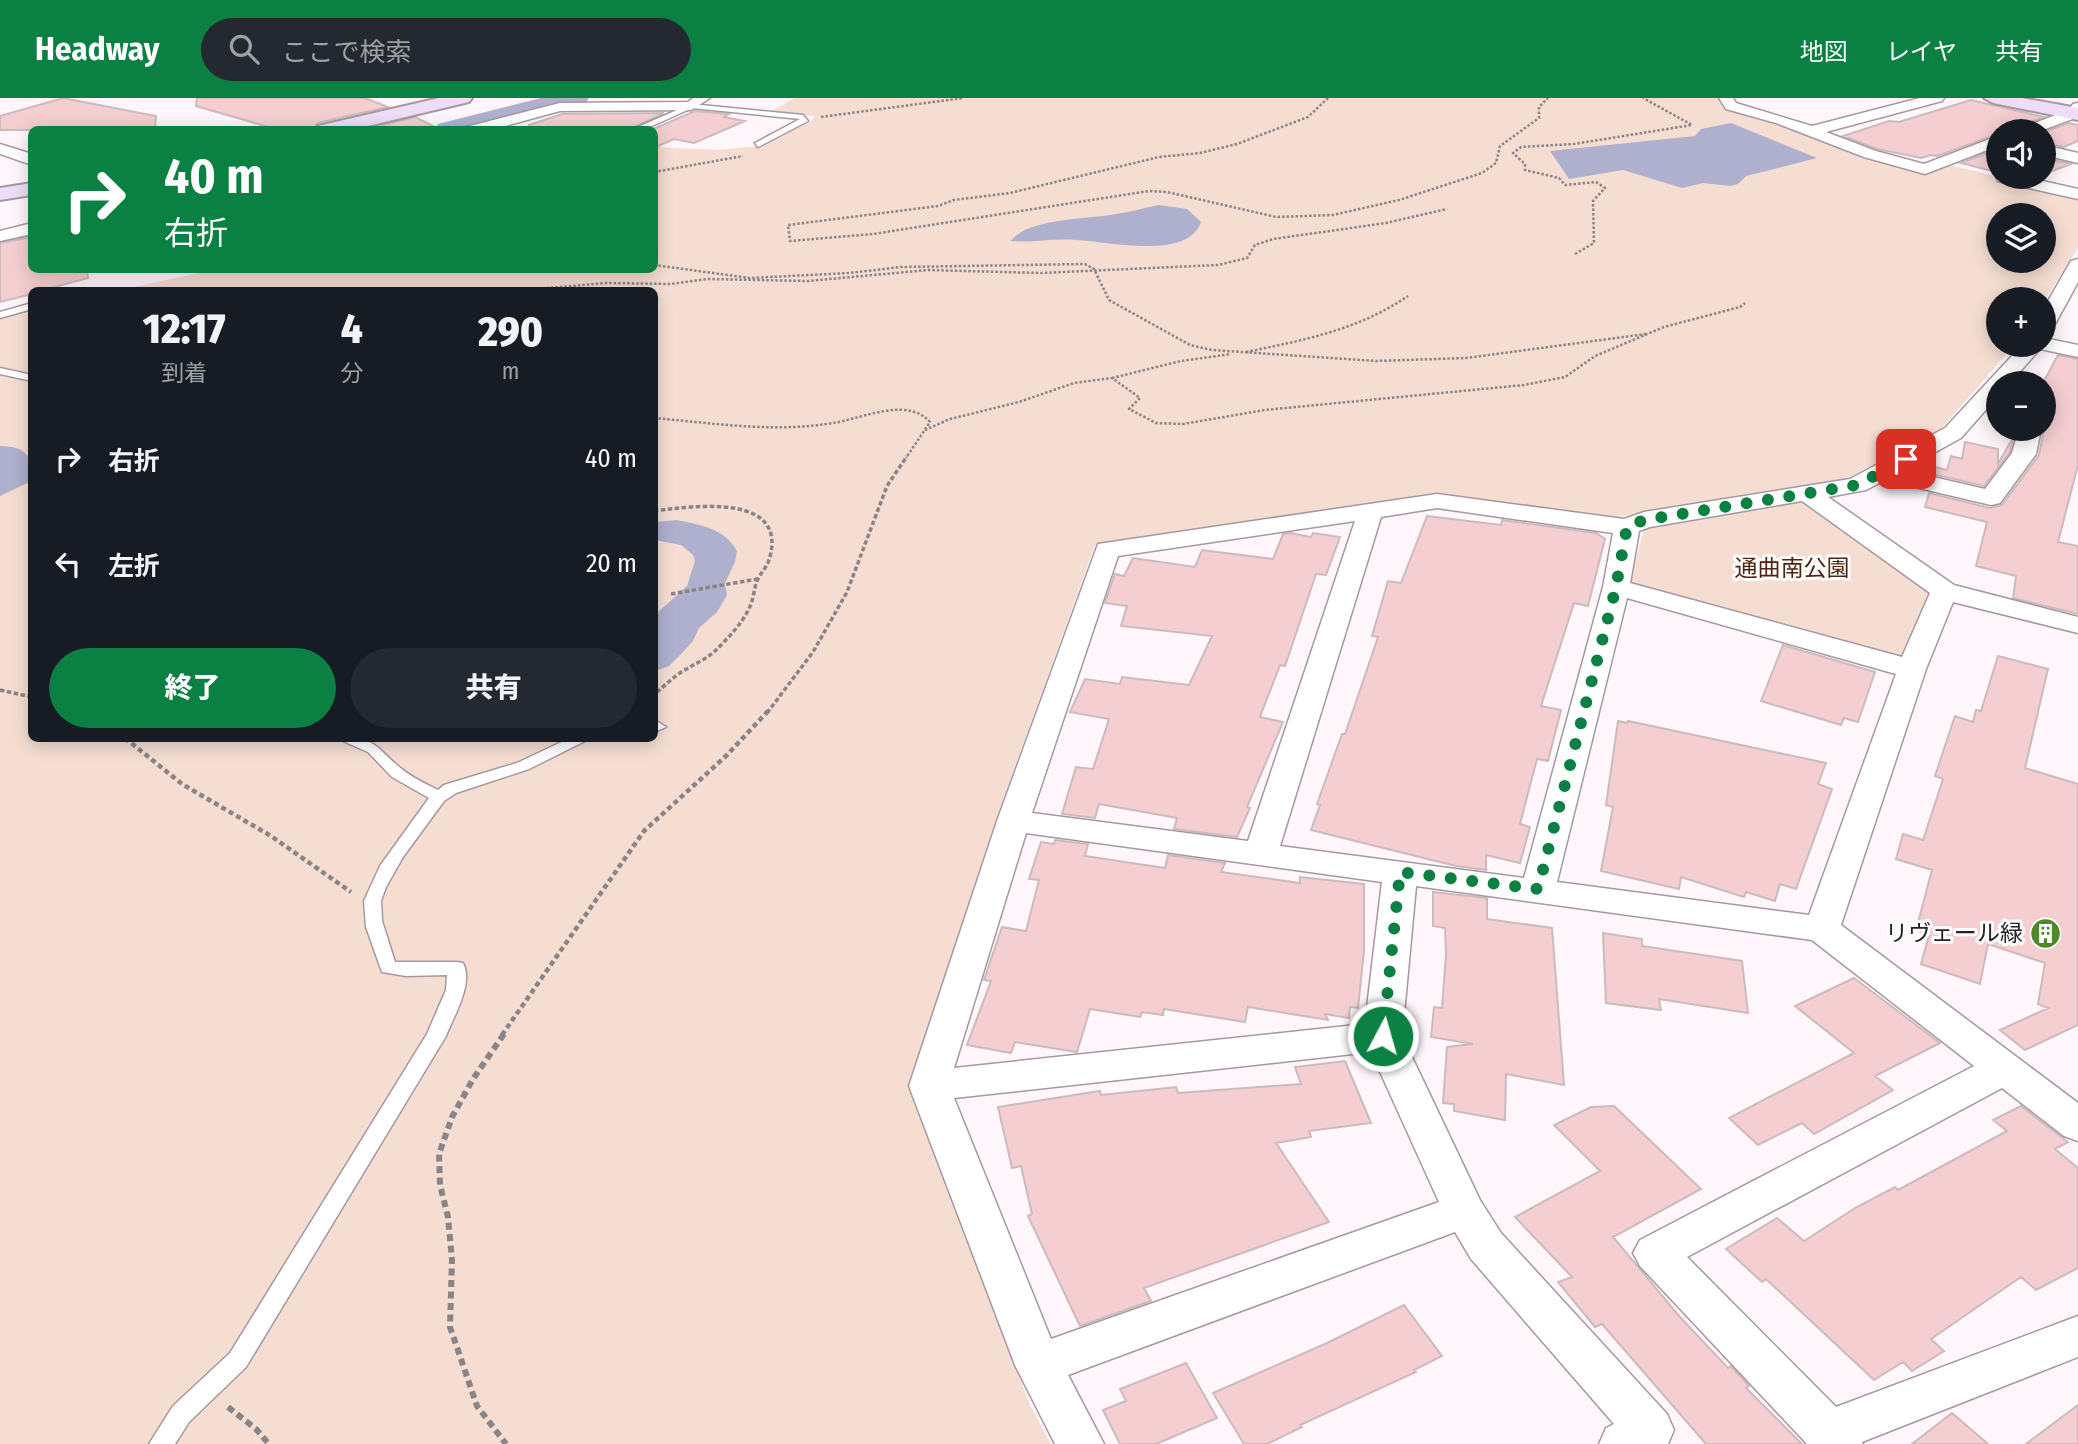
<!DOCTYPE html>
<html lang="ja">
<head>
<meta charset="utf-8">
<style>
  body { margin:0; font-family:"Fira Sans Condensed","Noto Sans JP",sans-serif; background:#242831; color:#f1f3f6; height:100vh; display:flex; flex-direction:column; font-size:26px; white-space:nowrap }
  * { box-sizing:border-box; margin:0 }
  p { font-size:23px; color:#9ea1a6 }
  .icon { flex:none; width:38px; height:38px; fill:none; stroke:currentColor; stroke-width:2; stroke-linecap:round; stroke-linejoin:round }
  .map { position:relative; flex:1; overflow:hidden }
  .drawer { position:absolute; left:28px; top:189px; width:630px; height:455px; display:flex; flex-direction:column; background:#171b24; border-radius:10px; box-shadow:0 4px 18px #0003 }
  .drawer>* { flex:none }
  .banner { position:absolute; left:28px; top:28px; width:630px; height:147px; border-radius:10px; box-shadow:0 4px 18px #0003; background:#0b8043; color:#fff; overflow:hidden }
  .fabs { position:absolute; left:1986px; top:21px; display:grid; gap:14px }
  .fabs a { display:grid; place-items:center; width:70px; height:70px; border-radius:50%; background:#171b24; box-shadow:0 4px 18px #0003; font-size:35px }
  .pin { position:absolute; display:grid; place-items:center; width:60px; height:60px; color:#fff; margin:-30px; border-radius:14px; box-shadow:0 4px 10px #0006 }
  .me { position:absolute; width:77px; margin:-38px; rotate:6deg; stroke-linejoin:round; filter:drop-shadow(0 0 5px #0008) }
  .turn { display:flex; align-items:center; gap:24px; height:147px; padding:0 21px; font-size:32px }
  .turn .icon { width:91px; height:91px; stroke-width:2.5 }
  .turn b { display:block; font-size:49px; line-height:60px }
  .eta { display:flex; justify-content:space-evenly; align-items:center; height:119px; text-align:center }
  .eta b { font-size:42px; font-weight:800; line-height:49px }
  .cta { display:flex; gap:14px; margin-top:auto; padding:14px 21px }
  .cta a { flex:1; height:80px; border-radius:42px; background:#0b8043; color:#fff; font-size:28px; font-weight:800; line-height:80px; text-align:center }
  .cta a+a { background:#242831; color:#f1f3f6 }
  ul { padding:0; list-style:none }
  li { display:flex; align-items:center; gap:21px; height:105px; padding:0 21px }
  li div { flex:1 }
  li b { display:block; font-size:26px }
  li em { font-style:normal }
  header { display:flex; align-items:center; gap:42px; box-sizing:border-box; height:98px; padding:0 35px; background:#0b8043; color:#fff }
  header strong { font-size:33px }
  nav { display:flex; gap:38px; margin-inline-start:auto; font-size:24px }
  .search { width:490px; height:63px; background:#242831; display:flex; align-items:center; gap:18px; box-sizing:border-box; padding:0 24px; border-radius:38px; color:#9ea1a6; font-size:26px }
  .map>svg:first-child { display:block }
</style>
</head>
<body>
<header>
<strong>Headway</strong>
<div class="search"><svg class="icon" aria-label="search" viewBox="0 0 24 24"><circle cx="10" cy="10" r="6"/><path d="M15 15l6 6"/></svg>ここで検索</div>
<nav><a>地図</a><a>レイヤ</a><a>共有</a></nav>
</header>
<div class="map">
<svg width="2078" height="1346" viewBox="0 0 2078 1346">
  <rect width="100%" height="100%" fill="#fff6fb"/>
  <path fill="#f5ddd2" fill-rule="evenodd" d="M 795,0 L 1720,0 L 1724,9 L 1927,74 L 1943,68 L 1954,68 L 2078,98 L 2078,150 L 2044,203 L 1998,201 L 1998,247 L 2014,247 L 1941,331 L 1844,382 L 1612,420 L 1434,397 L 1095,447 L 996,721 L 908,989 L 1030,1307 L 1051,1346 L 0,1346 L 0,218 L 31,209 L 32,640 L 654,640 L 654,192 L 120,192 L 212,172 L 654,172 L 655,49 L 716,52 L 760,48 L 812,23 L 815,18 L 768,15 ZM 1998,117 L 2044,117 L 2044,163 L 1998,163 Z
    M 1796,403 L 1814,407 L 1923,486 L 1929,495 L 1904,560 L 1640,493 L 1629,483 L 1644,432 L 1649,427 Z"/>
  <path fill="#aeb0ce" d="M 1731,25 L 1817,60 L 1746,78 L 1738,86 L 1730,88 L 1703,85 L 1682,90 L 1623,72 L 1569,81 L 1550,53 L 1695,38 L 1701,31 Z
    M 1159,107 L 1187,111 L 1201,124 C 1188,163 1107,143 1076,142 C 1054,140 1032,145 1011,143 C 1026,121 1085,121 1110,117 C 1127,115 1143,110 1159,107 Z
    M 0,348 C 27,349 32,357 32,383 L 0,398 Z
    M 677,422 C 700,427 725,430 737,453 L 735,464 L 725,485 L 727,497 L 717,514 L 699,530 L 693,543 L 682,555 L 669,568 L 655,573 L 656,516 L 687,488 L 695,463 L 693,457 L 681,447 L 655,442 L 655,424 Z"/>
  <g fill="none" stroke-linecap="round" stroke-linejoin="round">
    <path fill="#aeb0ce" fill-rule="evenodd" d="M 541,0 L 589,0 L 585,6 L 486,32 L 434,32 L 438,26 Z
      M 32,126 L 32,147 L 0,155 L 0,133 Z"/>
  </g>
  <path fill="#f4ced0" stroke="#ccbbbc" stroke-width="2" d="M 63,0 L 156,18 L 155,32 L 0,32 L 0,18 Z
    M 197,0 L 365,0 L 388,9 L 317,25 L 314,32 L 279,32 L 196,8 Z
    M 1971,2 L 2044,19 L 2020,28 L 2015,33 L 1998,33 L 1998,36 L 1937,58 L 1931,57 L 1921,60 L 1877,51 L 1843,38 L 1889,23 L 1899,24 Z
    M 695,13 L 729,16 L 724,19 L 745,23 L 694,45 L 674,41 L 654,50 L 654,32 L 651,32 Z
    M 664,15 L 628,32 L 530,32 L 529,27 L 562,16 Z
    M 415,19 L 441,32 L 364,32 Z
    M 2069,25 L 2078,27 L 2078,43 L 2064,49 L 2044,45 L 2044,34 Z
    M 1998,51 L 1998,73 L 1996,74 L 1961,65 Z
    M 2044,60 L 2071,66 L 2044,76 Z
    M 32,139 L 32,172 L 87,172 L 88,180 L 43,192 L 32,192 L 32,196 L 0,204 L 0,145 Z
    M 2058,257 L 2078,261 L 2078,367 L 2058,444 L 2078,448 L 2078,516 L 2013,500 L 2016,478 L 1976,468 L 1987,424 L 1925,409 L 1929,395 L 1990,410 L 2002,407 L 2039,357 L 2044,331 L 2043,285 Z
    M 2015,336 L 2010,354 L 1984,388 L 1933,376 L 1935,369 L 1947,372 L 1951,358 L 1962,361 L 1965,344 L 1998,351 L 1998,366 Z
    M 1427,418 L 1501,427 L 1502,422 L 1596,435 L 1605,441 L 1588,508 L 1574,505 L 1541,608 L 1561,612 L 1548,663 L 1537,661 L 1520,726 L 1530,729 L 1520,765 L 1486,757 L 1486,772 L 1456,768 L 1311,732 L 1320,707 L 1317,706 L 1342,636 L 1345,636 L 1378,539 L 1372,538 L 1388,483 L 1401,485 Z
    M 1290,435 L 1311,439 L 1313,435 L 1340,439 L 1326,477 L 1316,476 L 1285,568 L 1280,567 L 1260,619 L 1283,624 L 1247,709 L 1250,710 L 1237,739 L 1174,731 L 1177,720 L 1099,706 L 1095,720 L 1062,716 L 1076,669 L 1093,671 L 1109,621 L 1070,614 L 1085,581 L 1120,586 L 1122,579 L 1189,587 L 1212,538 L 1121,528 L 1127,508 L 1105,505 L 1115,476 L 1124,478 L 1133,460 L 1195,469 L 1202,452 L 1273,461 L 1283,436 Z
    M 1783,547 L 1875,574 L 1858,624 L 1844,620 L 1841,627 L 1761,603 Z
    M 1998,558 L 2048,571 L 2025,670 L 2078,686 L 2078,927 L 2025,952 L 2000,932 L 2048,910 L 2038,906 L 2045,865 L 1988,846 L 1980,886 L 1921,866 L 1929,837 L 1916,832 L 1932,772 L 1896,761 L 1903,736 L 1923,742 L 1943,681 L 1935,678 L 1955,618 L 1973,624 L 1976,612 L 1981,613 Z
    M 1618,623 L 1627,625 L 1628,623 L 1826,665 L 1818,686 L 1832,691 L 1796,791 L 1780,786 L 1775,803 L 1746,794 L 1744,799 L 1681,779 L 1679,791 L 1601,773 L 1613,709 L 1606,707 Z
    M 1055,742 L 1088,746 L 1085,758 L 1165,770 L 1168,757 L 1225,765 L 1221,774 L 1300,785 L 1300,779 L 1364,786 L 1364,853 L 1358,910 L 1350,909 L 1349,920 L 1325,916 L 1328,922 L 1248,909 L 1245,924 L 1164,911 L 1163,917 L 1142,914 L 1140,919 L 1090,911 L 1077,954 L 1015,944 L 1011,955 L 967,947 L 991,883 L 984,882 L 1002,829 L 1026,833 L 1039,782 L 1029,781 L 1041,744 L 1054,746 Z
    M 1433,794 L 1487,800 L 1487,821 L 1552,830 L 1564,987 L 1506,976 L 1505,1022 L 1454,1013 L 1454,1006 L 1443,1005 L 1447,949 L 1473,946 L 1431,939 L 1434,909 L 1442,910 L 1446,856 L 1445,830 L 1433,828 Z
    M 1603,835 L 1642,841 L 1642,848 L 1742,863 L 1748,915 L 1659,901 L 1661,912 L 1606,905 Z
    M 1854,880 L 1940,945 L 1875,978 L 1893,992 L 1814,1036 L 1802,1025 L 1758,1047 L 1729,1020 L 1854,955 L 1795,908 Z
    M 1345,963 L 1371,1025 L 1309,1033 L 1311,1039 L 1276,1045 L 1329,1124 L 1144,1190 L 1151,1203 L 1080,1228 L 1028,1118 L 1032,1116 L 1021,1068 L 1012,1070 L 998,1009 L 1100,993 L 1101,997 L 1176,989 L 1178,995 L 1301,986 L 1295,969 Z
    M 1614,1008 L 1701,1091 L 1613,1139 L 1680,1219 L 1728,1270 L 1731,1268 L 1749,1288 L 1746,1290 L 1802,1346 L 1706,1346 L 1602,1226 L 1595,1229 L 1558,1184 L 1572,1179 L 1515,1119 L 1600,1073 L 1554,1027 L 1591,1009 Z
    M 2021,1008 L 2068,1044 L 2055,1051 L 2078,1070 L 2078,1170 L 2036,1192 L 2021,1179 L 1931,1241 L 1944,1253 L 1912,1273 L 1903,1264 L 1874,1282 L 1766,1181 L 1762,1184 L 1726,1151 L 1777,1120 L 1804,1143 L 1855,1110 L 1895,1089 L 1898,1092 L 2007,1033 L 1993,1022 Z
    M 1404,1207 L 1442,1258 L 1414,1272 L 1416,1274 L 1300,1327 L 1302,1329 L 1267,1346 L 1244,1346 L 1213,1295 L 1327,1245 Z
    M 1186,1265 L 1217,1320 L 1156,1346 L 1120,1346 L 1103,1312 L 1126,1303 L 1120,1291 Z
    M 2078,1307 L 2078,1346 L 2026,1346 Z
    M 1952,1315 L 1988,1346 L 1912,1346 Z"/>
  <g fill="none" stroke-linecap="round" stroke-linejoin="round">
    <defs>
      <path id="lane" d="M 691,6 L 803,17 L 808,23 L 758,49 L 755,45 L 800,21 L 692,10 L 643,32 L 631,32 Z
        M 32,205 L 32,211 L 0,220 L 0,214 Z
        M 0,270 L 32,277 L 32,283 L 0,276 Z
        M 658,624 L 666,629 L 654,634 L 654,625 Z
        M 336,640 C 381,640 372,648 403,672 C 413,680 426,686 438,692 L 444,687 L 517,665 L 570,640 L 591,640 L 529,671 L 456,695 L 444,703 L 403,759 L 386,789 L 381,803 L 382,823 L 395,864 L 457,864 L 463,865 C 474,886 453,919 446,938 L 246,1269 L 189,1324 L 175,1346 L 149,1346 L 173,1308 L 230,1255 L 427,936 L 446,892 L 447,877 L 406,878 L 382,874 L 366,829 L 364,803 L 380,768 L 429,700 L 392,679 L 368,654 Z"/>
      <path id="street" d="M 693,0 L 710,0 L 691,12 L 560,13 L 491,32 L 464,32 L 466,29 L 560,5 L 688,4 Z
        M 1719,0 L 1733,0 L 1736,5 L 1812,28 L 1920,0 L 1944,0 L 1942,3 L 1826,34 L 1876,53 L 1924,66 L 1998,38 L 1998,48 L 1925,76 L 1864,59 L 1776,25 L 1726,11 Z
        M 2078,5 L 2078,19 L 2040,33 L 2018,33 L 2021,30 L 2069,12 L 2073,6 Z
        M 0,46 L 32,56 L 32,67 L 0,56 Z
        M 2044,47 L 2078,55 L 2078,65 L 2044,57 Z
        M 1998,75 L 1998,79 L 2025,79 L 2078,91 L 2078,101 L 1998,83 L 1996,79 Z
        M 32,125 L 32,136 L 0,143 L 0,133 Z
        M 2078,161 L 2078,184 L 2054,228 L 2051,232 L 2044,234 L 2044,210 L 2071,163 Z
        M 2044,240 L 2078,247 L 2078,259 L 2040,251 L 2010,285 L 1998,285 L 1998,298 L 1961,340 L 1903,372 L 1985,391 L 2012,355 L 2018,335 L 2015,331 L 2041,331 L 2036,356 L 2000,405 L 1991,407 L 1885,382 L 1866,392 L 1828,399 L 1954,487 L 2078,519 L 2078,535 L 1953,504 L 1926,571 L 1841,827 L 2078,1005 L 2078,1043 L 2064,1038 L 2002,990 L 1687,1159 L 1836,1309 L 2078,1218 L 2078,1259 L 1862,1344 L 1863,1346 L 1807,1346 L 1640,1168 L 1633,1155 L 1640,1142 L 1974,968 L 1812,842 L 1416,788 L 1402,938 L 1480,1102 L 1501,1135 L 1667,1316 L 1674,1332 L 1668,1346 L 1599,1346 L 1606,1330 L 1614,1326 L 1471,1161 L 1455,1134 L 1068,1277 L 1104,1346 L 1055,1346 L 1015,1267 L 909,988 L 997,723 L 1098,446 L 1437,396 L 1624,421 L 1644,414 L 1850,381 L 1945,330 L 2022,247 L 2044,247 ZM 1802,403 L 1930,495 L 1902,559 L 1630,485 L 1639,433 L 1650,429 ZM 1437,410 L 1613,435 L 1603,489 L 1524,780 L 1280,748 L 1381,419 ZM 1355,423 L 1248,743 L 1032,715 L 1118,458 ZM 1627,500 L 1896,576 L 1809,817 L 1557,784 ZM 1026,735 L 1382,784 L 1365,926 L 954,970 ZM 1371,954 L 1439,1104 L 1051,1241 L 954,1000 Z"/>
      <path id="secondary" d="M 439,0 L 472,0 L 469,4 L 351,32 L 316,32 L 318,28 Z
        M 1984,0 L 2022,0 L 2078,10 L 2078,22 L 1993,5 Z
        M 32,85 L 32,97 L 0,102 L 0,90 Z"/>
    </defs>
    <use href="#lane" stroke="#a698a0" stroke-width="3"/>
    <use href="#street" stroke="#a698a0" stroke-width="3"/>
    <use href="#secondary" stroke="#a698a0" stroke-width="4"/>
    <path stroke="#8a8487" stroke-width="2.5" stroke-dasharray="2.5 2" stroke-linecap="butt" d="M 1328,0 L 1308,19 L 1237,46 L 1200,55 L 1159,59 L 1010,95 L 954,102 L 938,108 L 788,127 L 790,143 L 873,136 L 1149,93 L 1167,94 L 1276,119 L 1333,117 L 1399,102 L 1482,75 L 1496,65 L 1500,48 L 1539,20 L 1539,9 L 1548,0
      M 821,19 L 963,0
      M 654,74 L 743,58
      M 1575,156 L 1594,145 L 1593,103 L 1605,90 L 1596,84 L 1565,87 L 1559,80 L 1525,72 L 1525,66 L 1513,55 L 1521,49 L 1574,46 L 1692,27 L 1643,0
      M 654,167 L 750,180 L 849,175 L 901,169 L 1085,166 L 1094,171 L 1109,202 L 1190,247 L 1212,252 L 1376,263 L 1466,260 L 1646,236
      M 483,172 L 540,172
      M 524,192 L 607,185 L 671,186 L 707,181 L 808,183 L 928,172 L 1041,175 L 1218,167 L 1247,160 L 1255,147 L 1273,141 L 1386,125 L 1447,111
      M 1246,254 C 1304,242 1358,232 1408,198
      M 1112,280 L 1181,263 L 1231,256
      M 654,320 C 712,325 774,335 833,325 C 861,321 907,298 930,324 L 906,360
      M 925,332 L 950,321 L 1019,304 L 1074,285 L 1112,280 L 1140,300 L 1129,311 L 1156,325 L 1183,326 L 1265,312 L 1524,287 L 1565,279 L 1595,258 L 1664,229 L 1740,209 L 1745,205"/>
    <path stroke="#8a8487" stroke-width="3.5" stroke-dasharray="4.5 2.5" stroke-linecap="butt" d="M 654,413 C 693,408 790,394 769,462 C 767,469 761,474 758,481 C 754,489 754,498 751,506 C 744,524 728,540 715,553 C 705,562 694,566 683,573 C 673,579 664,589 654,596
      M 671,496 L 757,481
      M 0,592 L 32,599
      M 767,615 L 813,554 L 847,494 L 887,388 L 907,358"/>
    <path stroke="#8a8487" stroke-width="4.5" stroke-dasharray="5 3.5" stroke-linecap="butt" d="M 125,640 L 182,686 L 271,738 L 351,794
      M 502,937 L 644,733 L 727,657 L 768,613"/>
    <path stroke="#8a8487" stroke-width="6" stroke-dasharray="7 4.5" stroke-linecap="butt" d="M 504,936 L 473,981 L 452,1019 L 439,1056 L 440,1087 L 448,1119 L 452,1162 L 450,1229 L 477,1308 L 506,1346
      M 228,1309 L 256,1331 L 269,1346"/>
    <use href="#lane" fill="#fff" fill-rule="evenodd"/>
    <use href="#street" fill="#fff" fill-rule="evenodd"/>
    <use href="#secondary" fill="#edddf7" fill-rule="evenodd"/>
  </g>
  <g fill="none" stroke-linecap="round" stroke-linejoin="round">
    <path stroke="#0b8043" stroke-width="12" stroke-dasharray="0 21.6" d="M 1383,938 L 1400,774 L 1538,791 L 1616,489 L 1627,429 L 1644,422 L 1857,387 L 1906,361"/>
  </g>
  <defs>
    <symbol id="building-disc" viewBox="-11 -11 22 22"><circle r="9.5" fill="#4d8928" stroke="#fff"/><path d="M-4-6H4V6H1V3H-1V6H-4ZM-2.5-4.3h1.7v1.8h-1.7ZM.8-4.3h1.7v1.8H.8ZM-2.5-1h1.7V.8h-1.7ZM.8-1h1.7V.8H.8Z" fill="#fff"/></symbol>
  </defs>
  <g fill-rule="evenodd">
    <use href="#building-disc" x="2028" y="818" width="35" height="35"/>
  </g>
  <g text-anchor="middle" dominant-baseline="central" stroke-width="6" stroke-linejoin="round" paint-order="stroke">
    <g font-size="23" fill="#4f230e" stroke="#fff">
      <text x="1792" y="470">通曲南公園</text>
    </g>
    <g font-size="23" fill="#272224" stroke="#fff" text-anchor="end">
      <text x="2023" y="835">リヴェール緑</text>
    </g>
  </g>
</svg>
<div class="fabs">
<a><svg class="icon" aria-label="sound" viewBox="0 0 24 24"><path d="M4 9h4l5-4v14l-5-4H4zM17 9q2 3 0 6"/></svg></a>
<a><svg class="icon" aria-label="layers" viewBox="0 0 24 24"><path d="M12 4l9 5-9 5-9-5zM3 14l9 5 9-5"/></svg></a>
<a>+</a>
<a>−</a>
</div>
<div class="pin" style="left:1906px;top:361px;background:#d93025"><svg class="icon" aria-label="arrive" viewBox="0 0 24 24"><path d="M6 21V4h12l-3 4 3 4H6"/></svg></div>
<svg class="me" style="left:1383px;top:938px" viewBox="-20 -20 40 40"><circle r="17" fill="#0b8043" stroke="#fff" stroke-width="3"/><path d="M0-11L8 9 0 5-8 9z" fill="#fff"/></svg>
<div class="banner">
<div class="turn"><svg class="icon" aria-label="right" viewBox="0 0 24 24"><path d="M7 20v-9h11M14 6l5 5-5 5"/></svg><div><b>40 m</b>右折</div></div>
</div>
<section class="drawer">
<div class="eta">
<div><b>12:17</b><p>到着</p></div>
<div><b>4</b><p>分</p></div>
<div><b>290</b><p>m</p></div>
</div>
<ul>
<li><svg class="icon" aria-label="right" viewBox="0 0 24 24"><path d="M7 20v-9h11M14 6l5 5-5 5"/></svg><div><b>右折</b></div><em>40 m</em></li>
<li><svg class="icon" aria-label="left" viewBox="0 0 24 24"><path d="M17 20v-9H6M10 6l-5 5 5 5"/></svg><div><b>左折</b></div><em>20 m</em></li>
</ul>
<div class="cta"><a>終了</a><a>共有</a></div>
</section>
</div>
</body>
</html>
